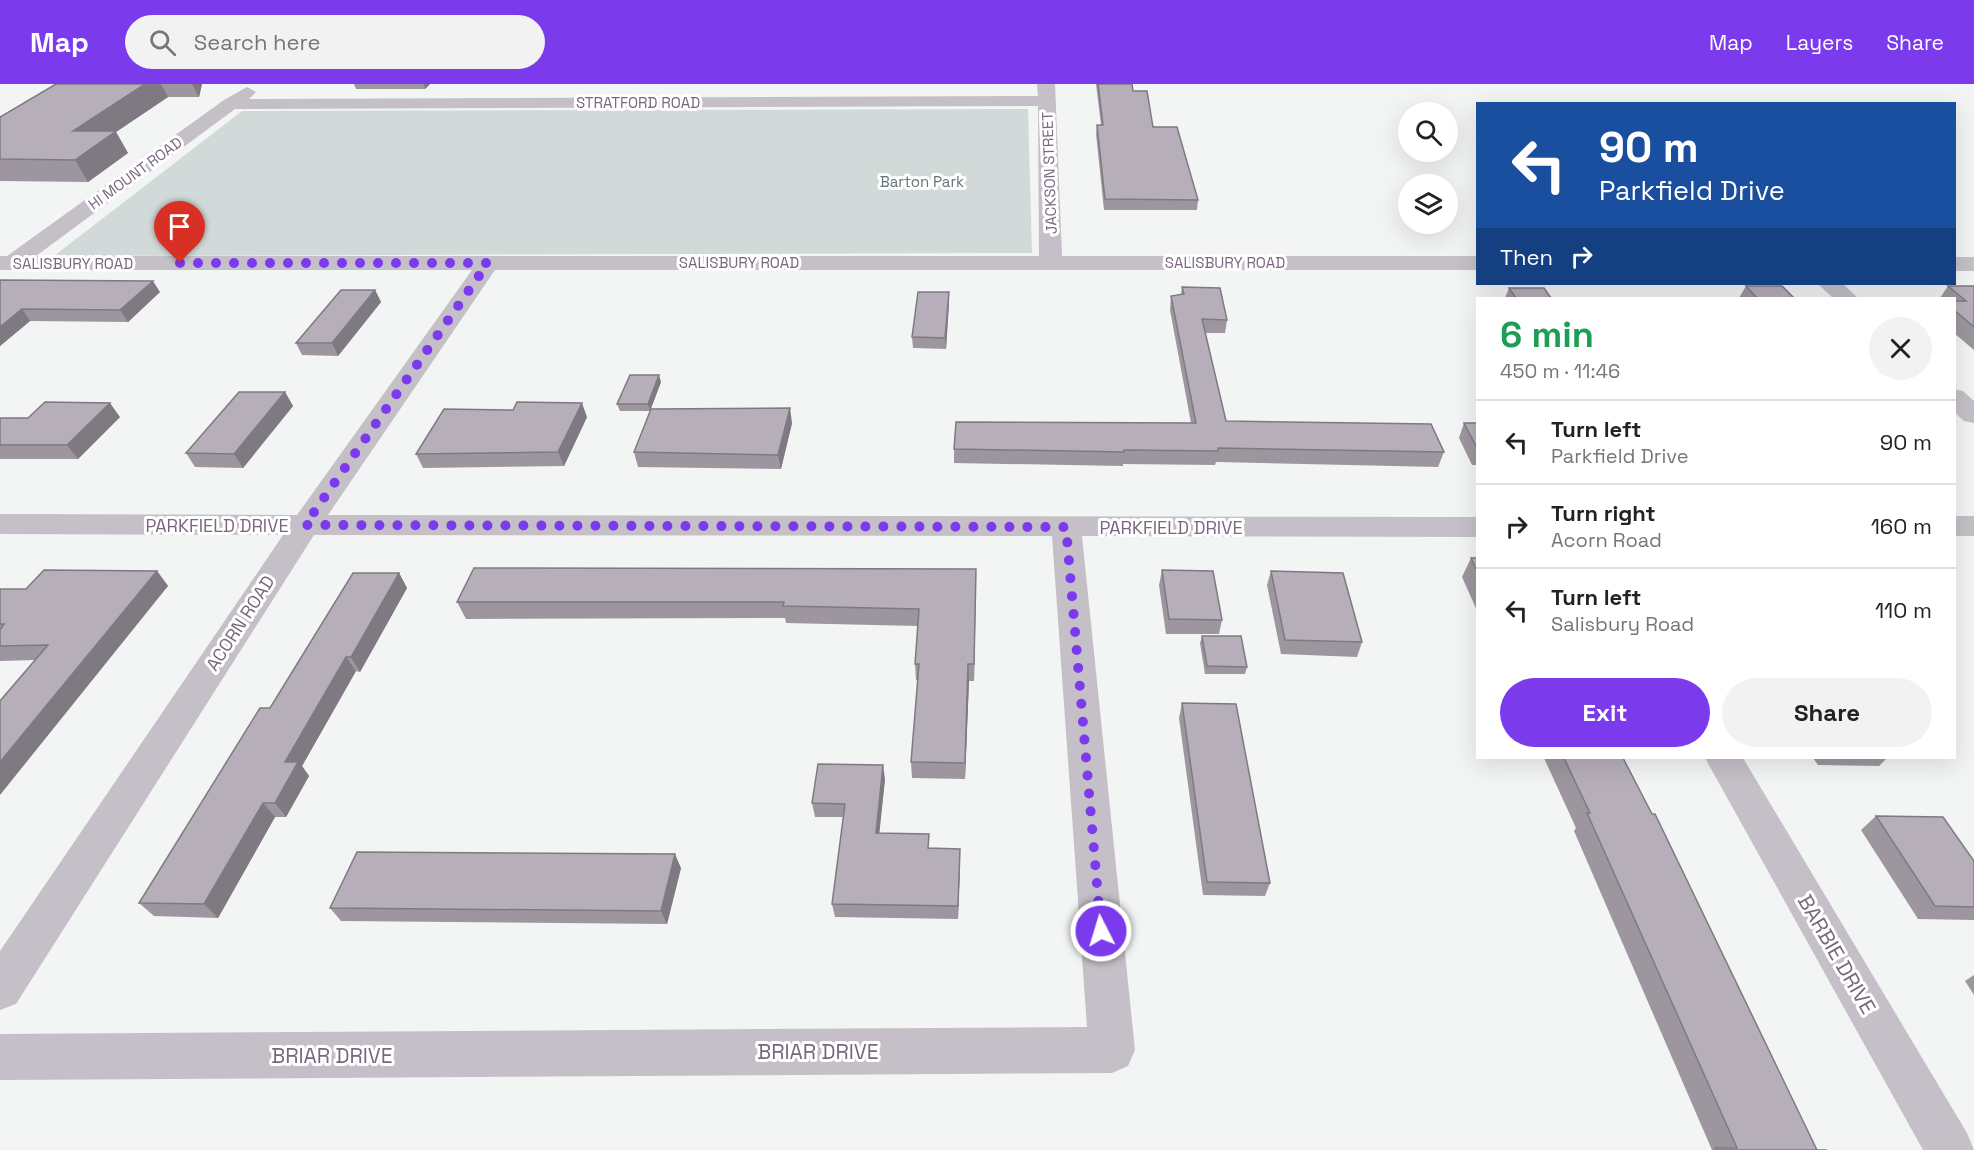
<!DOCTYPE html>
<html lang="en">
<head>
<meta charset="utf-8">
<style>
  body { margin:0; font-family:"Space Grotesk",sans-serif; background:#f2f2f2; color:#222; height:100vh; display:flex; flex-direction:column; font-size:22px; white-space:nowrap }
  * { box-sizing:border-box; margin:0 }
  p { font-size:20px; color:#767676 }
  .icon { flex:none; width:33px; height:33px; fill:none; stroke:currentColor; stroke-width:2; stroke-linecap:round; stroke-linejoin:round }
  .map { position:relative; flex:1; overflow:hidden }
  .details { position:absolute; left:1476px; top:213px; width:480px; height:462px; display:flex; flex-direction:column; background:#fff; border-radius:0px; box-shadow:0 6px 24px #0002 }
  .details>* { flex:none }
  .guide { position:absolute; left:1476px; top:18px; width:480px; height:183px; border-radius:0px; box-shadow:0 6px 24px #0002; background:#1a4fa0; color:#fff; overflow:hidden }
  .buttons { position:absolute; left:1398px; top:18px; display:grid; gap:12px }
  .buttons a { display:grid; place-items:center; width:60px; height:60px; border-radius:50%; background:#fff; box-shadow:0 6px 24px #0002; font-size:30px }
  .pin { position:absolute; display:grid; place-items:center; width:51px; height:51px; color:#fff; margin:-62px -26px; border-radius:50% 50% 50% 0; rotate:-45deg; box-shadow:0 0 6px #0007 }
  .pin .icon { rotate:45deg }
  .me { position:absolute; width:66px; margin:-33px; rotate:355deg; stroke-linejoin:round; filter:drop-shadow(0 0 4px #0008) }
  .turn { display:flex; align-items:center; gap:21px; height:126px; padding:0 24px; font-size:27px }
  .turn .icon { width:78px; height:78px; stroke-width:2.5 }
  .turn b { display:block; font-size:42px; line-height:51px }
  .then { display:flex; align-items:center; height:57px; padding:0 24px; background:#0003; gap:12px; font-size:22px }
  .round { display:grid; place-items:center; flex:none; width:63px; height:63px; border-radius:32px; background:#f2f2f2 }
  .overview { display:flex; align-items:center; justify-content:space-between; height:102px; padding:0 24px }
  h1 { font-size:36px; font-weight:600; line-height:45px; color:#1e9e55 }
  .action { display:flex; gap:12px; margin-top:auto; padding:12px 24px }
  .action a { flex:1; height:69px; border-radius:36px; background:#7c3aed; color:#fff; font-size:24px; font-weight:600; line-height:69px; text-align:center }
  .action a+a { background:#f2f2f2; color:#222 }
  ul { padding:0; list-style:none }
  li { display:flex; align-items:center; gap:18px; height:84px; padding:0 24px; border-top:2px solid #e0e0e0 }
  li div { flex:1 }
  li b { display:block; font-size:22px }
  li em { font-style:normal }
  header { display:flex; align-items:center; gap:36px; box-sizing:border-box; height:84px; padding:0 30px; background:#7c3aed; color:#fff }
  header strong { font-size:28px }
  nav { display:flex; gap:33px; margin-inline-start:auto; font-size:21px }
  .search { width:420px; height:54px; background:#f2f2f2; display:flex; align-items:center; gap:15px; box-sizing:border-box; padding:0 21px; border-radius:33px; color:#767676; font-size:22px }
  .map>svg:first-child { display:block }
</style>
</head>
<body>
<header>
<strong>Map</strong>
<div class="search"><svg class="icon" aria-label="search" viewBox="0 0 24 24"><circle cx="10" cy="10" r="6"/><path d="M15 15l6 6"/></svg>Search here</div>
<nav><a>Map</a><a>Layers</a><a>Share</a></nav>
</header>
<div class="map">
<svg width="1974" height="1066" viewBox="0 0 1974 1066">
  <rect width="100%" height="100%" fill="#f2f5f3"/>
  <path fill="#d1dad9" d="M 1028,25 L 1032,169 L 54,172 L 242,27 Z"/>
  <g fill="none" stroke-linecap="round" stroke-linejoin="round">
    <path fill="#c5c0c7" fill-rule="evenodd" d="M 1037,0 L 1055,0 L 1062,172 L 1478,172 L 1478,186 L 495,186 L 328,431 L 1478,433 L 1478,453 L 1082,452 L 1135,966 L 1128,982 L 1112,989 L 0,996 L 0,950 L 1087,943 L 1052,452 L 314,451 L 16,920 L 0,926 L 0,867 L 283,451 L 0,450 L 0,430 L 297,431 L 472,186 L 0,186 L 0,172 L 7,172 L 224,16 L 247,3 L 256,8 L 249,15 L 1038,12 ZM 1038,22 L 1039,172 L 36,172 L 235,25 Z
      M 1954,173 L 1974,173 L 1974,187 L 1954,187 Z
      M 1818,200 L 1843,200 L 1858,214 L 1833,214 Z
      M 1954,305 L 1963,307 L 1974,317 L 1974,339 L 1964,337 L 1954,328 Z
      M 1954,432 L 1974,432 L 1974,452 L 1954,452 Z
      M 1705,674 L 1743,674 L 1967,1049 L 1974,1066 L 1923,1066 Z"/>
  </g>
  <path fill="#9d969f" d="M 56,0 L 202,0 L 199,13 L 168,13 L 116,48 L 128,69 L 88,98 L 0,97 L 0,33 Z
    M 354,0 L 430,0 L 425,5 L 356,5 Z
    M 1096,0 L 1132,0 L 1133,7 L 1153,43 L 1198,116 L 1197,126 L 1104,126 L 1096,50 L 1097,41 L 1101,41 Z
    M 0,196 L 160,208 L 128,238 L 30,237 L 0,262 Z
    M 1746,202 L 1794,214 L 1739,214 Z
    M 1948,202 L 1974,202 L 1974,266 L 1954,249 L 1954,214 L 1940,214 Z
    M 1182,203 L 1227,236 L 1225,249 L 1205,249 L 1226,337 L 1444,368 L 1438,383 L 1216,378 L 1215,381 L 1123,380 L 1123,382 L 954,379 L 954,365 L 1191,339 L 1170,226 L 1171,212 L 1181,210 Z
    M 1509,204 L 1551,214 L 1505,214 Z
    M 375,206 L 381,218 L 338,272 L 302,271 L 296,259 Z
    M 949,219 L 946,265 L 913,264 L 912,253 Z
    M 661,298 L 650,327 L 620,327 L 617,320 Z
    M 285,308 L 293,322 L 243,384 L 195,383 L 186,369 Z
    M 120,333 L 78,375 L 0,375 L 0,334 Z
    M 587,333 L 564,382 L 423,384 L 416,370 Z
    M 792,339 L 781,385 L 638,383 L 634,368 Z
    M 1464,339 L 1478,339 L 1478,381 L 1472,381 L 1459,354 Z
    M 1471,474 L 1478,474 L 1478,529 L 1462,493 Z
    M 976,485 L 974,597 L 969,597 L 965,695 L 912,694 L 911,678 L 918,596 L 916,596 L 915,580 L 918,542 L 786,539 L 785,534 L 466,535 L 457,518 Z
    M 1162,486 L 1222,536 L 1219,550 L 1166,550 L 1159,501 Z
    M 157,487 L 168,502 L 35,576 L 0,577 L 0,505 L 26,505 Z
    M 1271,487 L 1362,558 L 1357,573 L 1281,570 L 1267,501 Z
    M 399,489 L 407,504 L 360,588 L 356,587 L 302,682 L 309,692 L 286,733 L 275,733 L 218,834 L 154,832 L 139,819 L 270,624 Z
    M 1202,552 L 1247,583 L 1245,590 L 1205,590 L 1200,559 Z
    M 1182,619 L 1270,799 L 1265,812 L 1203,811 L 1179,634 Z
    M 1544,674 L 1623,674 L 1817,1066 L 1827,1066 L 1712,1066 L 1574,747 L 1576,744 Z
    M 1813,674 L 1887,674 L 1879,682 L 1818,681 Z
    M 885,695 L 879,749 L 930,764 L 960,778 L 958,835 L 835,833 L 832,820 L 843,733 L 815,733 L 812,719 Z
    M 1876,732 L 1974,777 L 1974,836 L 1918,835 L 1861,746 Z
    M 681,784 L 667,840 L 341,837 L 330,824 Z
    M 1974,891 L 1974,911 L 1965,897 Z"/>
  <path fill="#7f7a82" d="M 145,0 L 161,0 L 168,13 L 116,48 L 128,69 L 88,98 L 75,76 L 73,47 Z
    M 192,0 L 202,0 L 199,13 Z
    M 424,0 L 430,0 L 425,5 Z
    M 153,197 L 160,208 L 128,238 L 120,226 Z
    M 375,206 L 381,218 L 338,272 L 332,259 Z
    M 949,208 L 949,219 L 946,265 L 945,254 Z
    M 22,225 L 30,237 L 0,262 L 0,243 Z
    M 659,291 L 661,298 L 650,327 L 648,320 Z
    M 285,308 L 293,322 L 243,384 L 234,370 Z
    M 110,319 L 120,333 L 78,375 L 67,361 Z
    M 582,319 L 587,333 L 564,382 L 558,368 Z
    M 790,324 L 792,339 L 781,385 L 778,371 Z
    M 976,485 L 976,502 L 974,597 L 974,580 Z
    M 157,487 L 168,502 L 0,711 L 0,678 Z
    M 399,489 L 407,504 L 360,588 L 351,573 Z
    M 346,573 L 356,587 L 302,682 L 309,692 L 286,733 L 275,719 L 285,678 Z
    M 968,580 L 969,597 L 965,695 L 965,679 Z
    M 883,681 L 885,695 L 878,762 L 876,749 Z
    M 263,719 L 275,733 L 218,834 L 204,820 Z
    M 960,765 L 960,778 L 958,835 L 958,822 Z
    M 675,770 L 681,784 L 667,840 L 661,827 Z"/>
  <path fill="#b6aeb9" stroke="#7f7a82" stroke-width="1.5" d="M 56,0 L 145,0 L 73,47 L 116,47 L 75,76 L 0,75 L 0,33 Z
    M 1098,0 L 1132,0 L 1133,7 L 1147,7 L 1153,43 L 1177,43 L 1198,116 L 1105,115 L 1097,41 L 1103,41 Z
    M 0,196 L 153,197 L 120,226 L 22,225 L 0,243 Z
    M 1746,202 L 1782,202 L 1794,214 L 1757,214 Z
    M 1948,202 L 1974,202 L 1974,243 L 1954,226 L 1954,217 L 1966,217 Z
    M 1182,203 L 1220,204 L 1227,236 L 1202,235 L 1226,337 L 1431,340 L 1444,368 L 1218,364 L 1218,367 L 1124,366 L 1124,368 L 954,365 L 956,338 L 1196,339 L 1171,212 L 1184,210 Z
    M 1509,204 L 1544,204 L 1551,214 L 1516,214 Z
    M 341,206 L 375,206 L 332,259 L 296,259 Z
    M 918,208 L 949,208 L 945,254 L 912,253 Z
    M 630,291 L 659,291 L 648,320 L 617,320 Z
    M 239,308 L 285,308 L 234,370 L 186,369 Z
    M 45,318 L 110,319 L 67,361 L 0,361 L 0,334 L 28,334 Z
    M 517,318 L 582,319 L 558,368 L 416,370 L 444,325 L 513,326 Z
    M 790,324 L 778,371 L 634,368 L 651,325 Z
    M 1464,339 L 1478,339 L 1478,366 Z
    M 1471,474 L 1478,474 L 1478,489 Z
    M 474,484 L 976,485 L 974,580 L 968,580 L 965,679 L 911,678 L 919,580 L 915,580 L 919,525 L 783,522 L 784,518 L 457,518 Z
    M 44,486 L 157,487 L 0,678 L 0,617 L 48,561 L 0,562 L 0,546 L 4,540 L 0,540 L 0,505 L 26,505 Z
    M 1162,486 L 1213,487 L 1222,536 L 1169,535 Z
    M 1271,487 L 1343,489 L 1362,558 L 1285,556 Z
    M 353,489 L 399,489 L 351,573 L 346,573 L 285,678 L 298,678 L 275,719 L 263,719 L 204,820 L 139,819 L 260,624 L 270,624 Z
    M 1202,552 L 1241,552 L 1247,583 L 1207,582 Z
    M 1182,619 L 1236,620 L 1270,799 L 1207,798 Z
    M 1564,674 L 1623,674 L 1652,730 L 1655,730 L 1817,1066 L 1827,1066 L 1716,1066 L 1715,1064 L 1737,1064 L 1587,729 L 1590,729 Z
    M 818,680 L 883,681 L 876,749 L 929,750 L 928,764 L 960,765 L 958,822 L 832,820 L 845,720 L 812,719 Z
    M 1876,732 L 1943,733 L 1974,777 L 1974,823 L 1935,822 Z
    M 357,768 L 675,770 L 661,827 L 330,824 Z"/>
  <g fill="none" stroke-linecap="round" stroke-linejoin="round">
    <path stroke="#7c3aed" stroke-width="10" stroke-dasharray="0 18" d="M 180,179 L 488,179 L 305,441 L 1066,443 L 1101,847"/>
  </g>
  <g text-anchor="middle" dominant-baseline="central" stroke-width="6" stroke-linejoin="round" paint-order="stroke">
    <g font-size="15" fill="#7b6680" stroke="#fff">
      <text x="638" y="18">STRATFORD ROAD</text>
      <text transform="translate(135 89) rotate(-36)">HI MOUNT ROAD</text>
      <text transform="translate(1049 89) rotate(-92)">JACKSON STREET</text>
      <text x="739" y="178">SALISBURY ROAD</text>
      <text x="1225" y="178">SALISBURY ROAD</text>
      <text x="73" y="179">SALISBURY ROAD</text>
    </g>
    <g font-size="15" fill="#657578" stroke="#fff">
      <text x="922" y="97">Barton Park</text>
    </g>
    <g font-size="18" fill="#7b6680" stroke="#fff">
      <text x="217" y="441">PARKFIELD DRIVE</text>
      <text x="1171" y="443">PARKFIELD DRIVE</text>
      <text transform="translate(240 539) rotate(-57)">ACORN ROAD</text>
    </g>
    <g font-size="21" fill="#7b6680" stroke="#fff">
      <text transform="translate(1837 870) rotate(60)">BARBIE DRIVE</text>
      <text x="818" y="967">BRIAR DRIVE</text>
      <text x="332" y="971">BRIAR DRIVE</text>
    </g>
  </g>
</svg>
<div class="buttons">
<a><svg class="icon" aria-label="search" viewBox="0 0 24 24"><circle cx="10" cy="10" r="6"/><path d="M15 15l6 6"/></svg></a>
<a><svg class="icon" aria-label="layers" viewBox="0 0 24 24"><path d="M12 4l9 5-9 5-9-5zM3 14l9 5 9-5"/></svg></a>
</div>
<div class="pin" style="left:180px;top:179px;background:#d93025"><svg class="icon" aria-label="arrive" viewBox="0 0 24 24"><path d="M6 21V4h12l-3 4 3 4H6"/></svg></div>
<svg class="me" style="left:1101px;top:847px" viewBox="-20 -20 40 40"><circle r="17" fill="#7c3aed" stroke="#fff" stroke-width="3"/><path d="M0-11L8 9 0 5-8 9z" fill="#fff"/></svg>
<div class="guide">
<div class="turn"><svg class="icon" aria-label="left" viewBox="0 0 24 24"><path d="M17 20v-9H6M10 6l-5 5 5 5"/></svg><div><b>90 m</b>Parkfield Drive</div></div>
<div class="then">Then<svg class="icon" aria-label="right" viewBox="0 0 24 24"><path d="M7 20v-9h11M14 6l5 5-5 5"/></svg></div>
</div>
<section class="details">
<div class="overview"><div><h1>6 min</h1><p>450 m · 11:46</p></div><a class="round"><svg class="icon" aria-label="close" viewBox="0 0 24 24"><path d="M6 6l12 12M18 6L6 18"/></svg></a></div>
<ul>
<li><svg class="icon" aria-label="left" viewBox="0 0 24 24"><path d="M17 20v-9H6M10 6l-5 5 5 5"/></svg><div><b>Turn left</b><p>Parkfield Drive</p></div><em>90 m</em></li>
<li><svg class="icon" aria-label="right" viewBox="0 0 24 24"><path d="M7 20v-9h11M14 6l5 5-5 5"/></svg><div><b>Turn right</b><p>Acorn Road</p></div><em>160 m</em></li>
<li><svg class="icon" aria-label="left" viewBox="0 0 24 24"><path d="M17 20v-9H6M10 6l-5 5 5 5"/></svg><div><b>Turn left</b><p>Salisbury Road</p></div><em>110 m</em></li>
</ul>
<div class="action"><a>Exit</a><a>Share</a></div>
</section>
</div>
</body>
</html>
